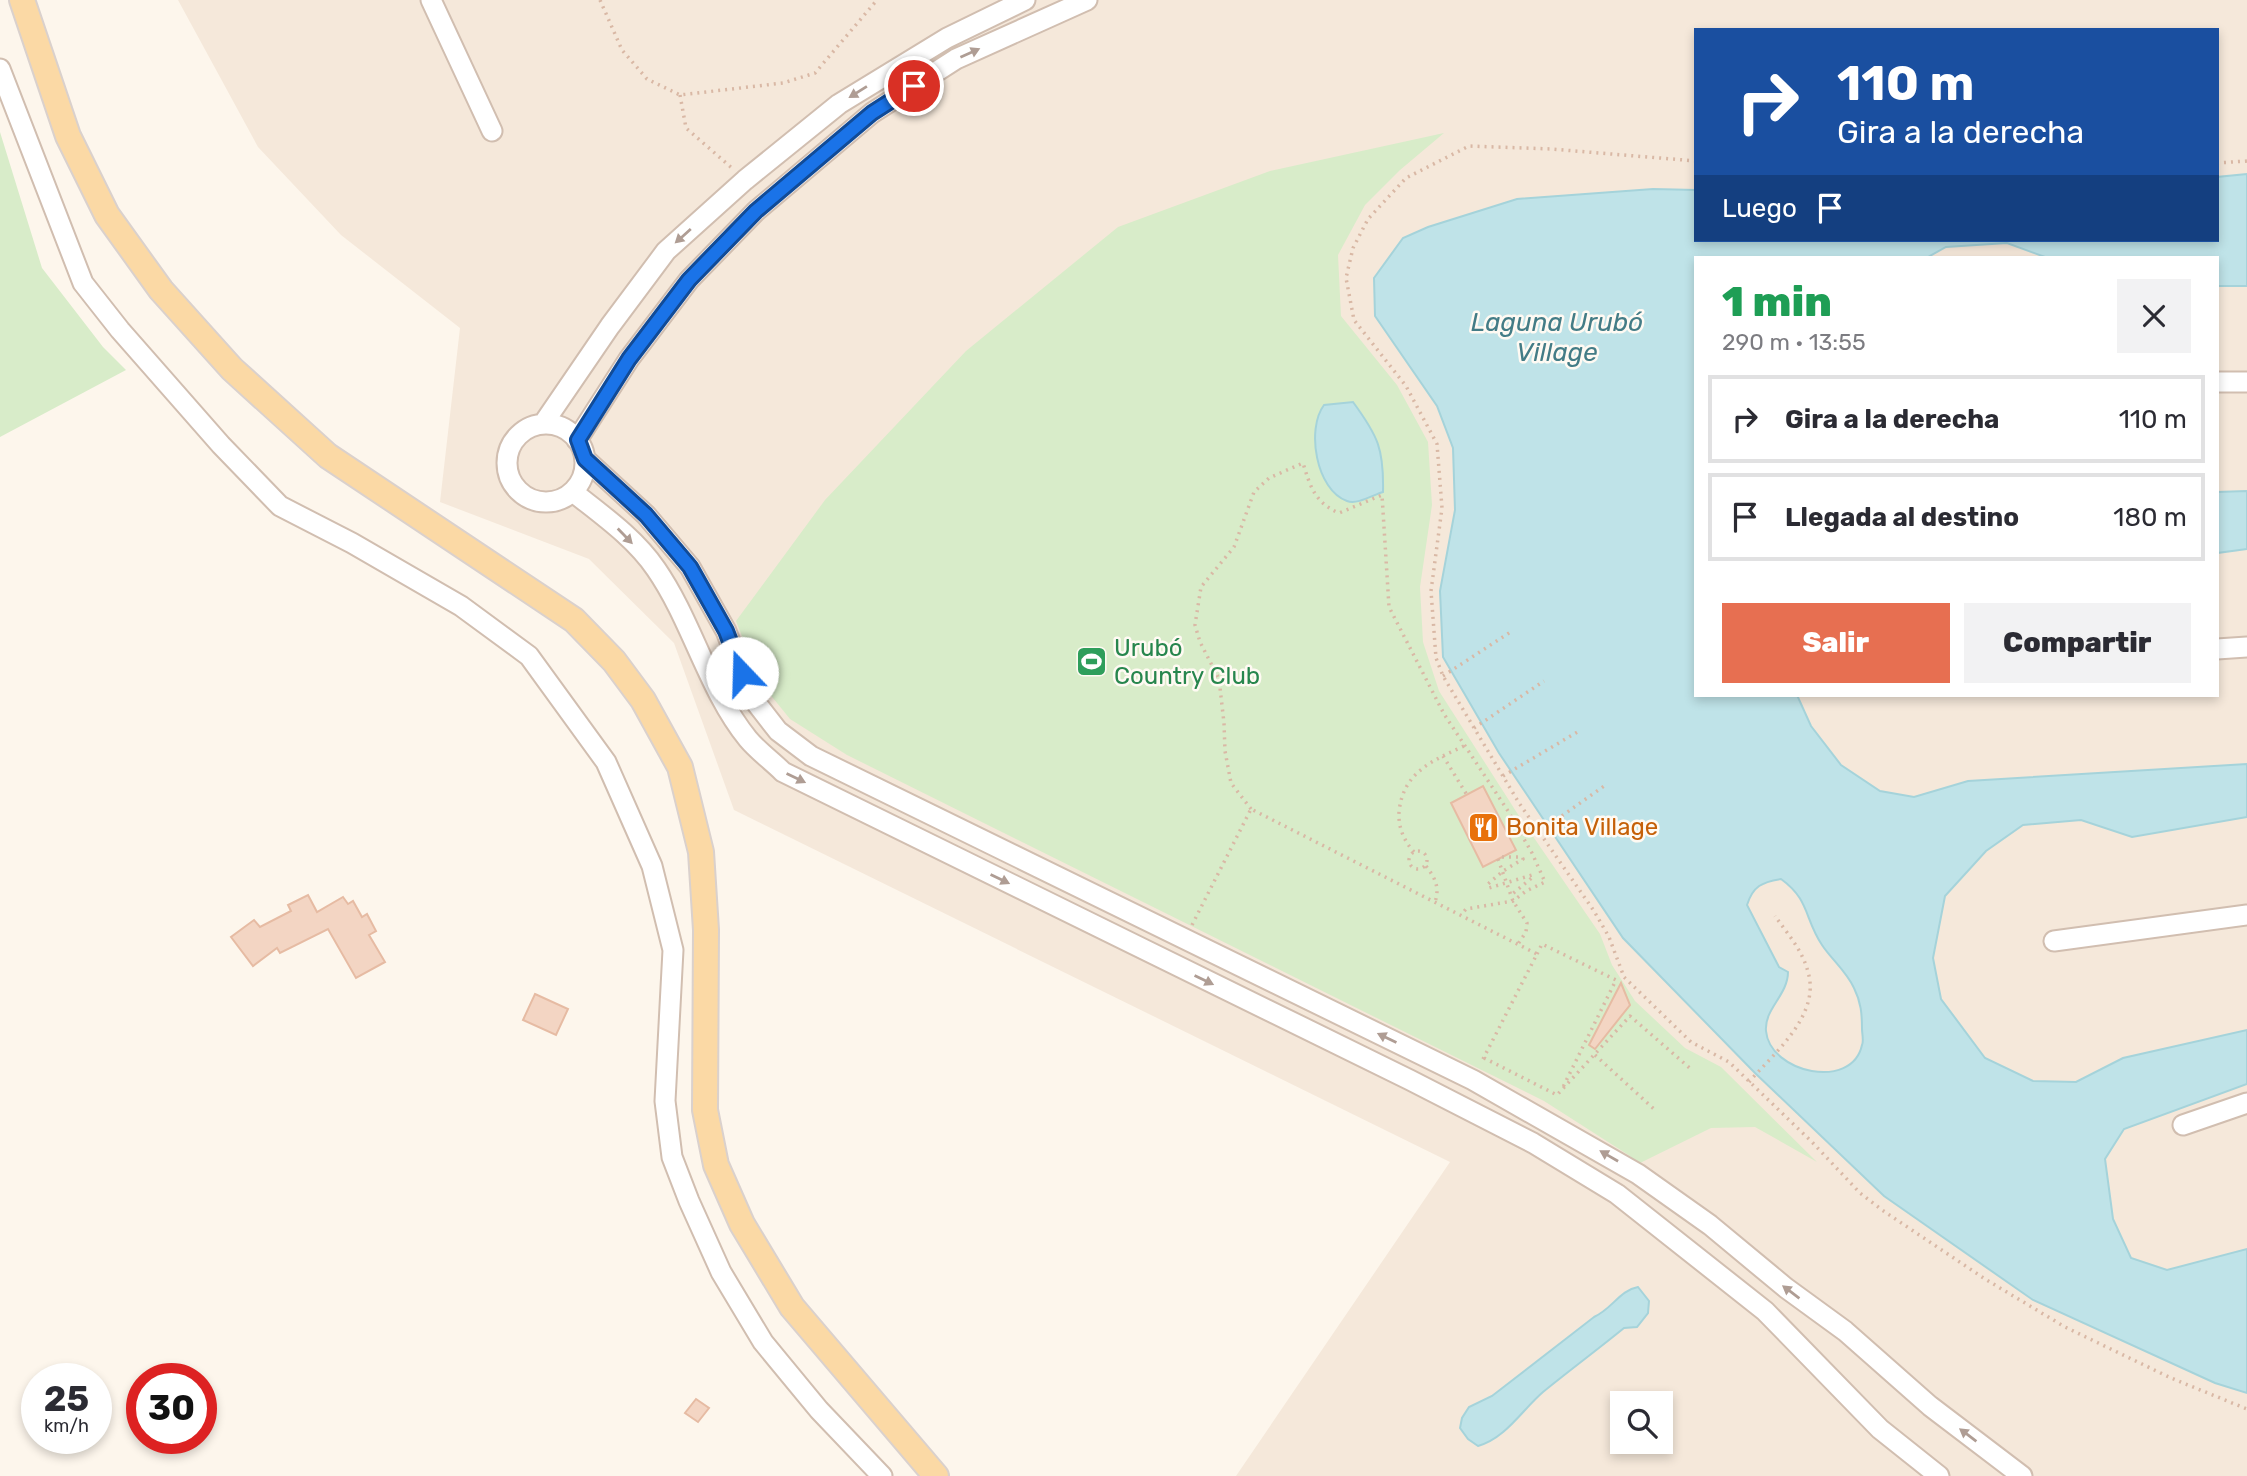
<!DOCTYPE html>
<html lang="es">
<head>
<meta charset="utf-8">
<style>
  body { margin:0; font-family:Rubik,sans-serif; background:#f2f2f3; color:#2b2b33; height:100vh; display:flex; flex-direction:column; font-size:26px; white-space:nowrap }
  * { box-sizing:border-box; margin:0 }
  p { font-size:23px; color:#7c7c81 }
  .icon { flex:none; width:38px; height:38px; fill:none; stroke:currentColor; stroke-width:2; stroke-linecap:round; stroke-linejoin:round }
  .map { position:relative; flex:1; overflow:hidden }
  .details { position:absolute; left:1694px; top:256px; width:525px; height:441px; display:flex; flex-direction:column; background:#fff; border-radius:0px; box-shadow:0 4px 10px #0003 }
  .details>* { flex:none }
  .banner { position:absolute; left:1694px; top:28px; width:525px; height:214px; border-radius:0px; box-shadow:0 4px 10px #0003; background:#1a4fa0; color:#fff; overflow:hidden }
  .fabs { position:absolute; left:1610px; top:1391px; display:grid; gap:14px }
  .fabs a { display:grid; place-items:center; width:63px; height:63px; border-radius:0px; background:#fff; box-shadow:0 4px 10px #0003; font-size:35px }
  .speed { position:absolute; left:21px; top:1363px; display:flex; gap:14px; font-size:35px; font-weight:700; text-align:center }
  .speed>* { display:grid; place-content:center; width:91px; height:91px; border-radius:50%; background:#fff; box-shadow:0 4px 10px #0003; line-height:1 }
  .speed small { font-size:18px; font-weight:400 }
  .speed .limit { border:10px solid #d22; background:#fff; color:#111 }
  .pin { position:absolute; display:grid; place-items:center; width:60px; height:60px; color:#fff; margin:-30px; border:4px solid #fff; border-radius:50%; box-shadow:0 2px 7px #0007 }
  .me { position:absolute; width:77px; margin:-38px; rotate:339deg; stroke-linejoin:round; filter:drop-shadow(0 0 5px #0008) }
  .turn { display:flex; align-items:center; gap:24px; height:147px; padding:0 28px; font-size:32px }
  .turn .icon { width:91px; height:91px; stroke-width:2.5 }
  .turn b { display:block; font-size:49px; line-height:60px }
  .then { display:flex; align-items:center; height:66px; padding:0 28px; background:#0003; gap:14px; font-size:26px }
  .round { display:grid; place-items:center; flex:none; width:74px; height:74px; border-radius:0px; background:#f2f2f3 }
  .headline { display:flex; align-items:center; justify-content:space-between; height:119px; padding:0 28px }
  h1 { font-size:42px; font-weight:800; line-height:52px; color:#1e9e55 }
  .cta { display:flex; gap:14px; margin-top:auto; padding:14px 28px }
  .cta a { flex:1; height:80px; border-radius:0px; background:#e76f51; color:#fff; font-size:28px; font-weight:800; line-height:80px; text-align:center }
  .cta a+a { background:#f2f2f3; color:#2b2b33 }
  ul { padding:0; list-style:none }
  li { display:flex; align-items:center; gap:21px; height:88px; margin:0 14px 10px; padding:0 14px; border:4px solid #e1e1e2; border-radius:0px }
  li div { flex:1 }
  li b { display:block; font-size:26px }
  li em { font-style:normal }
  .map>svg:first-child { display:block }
</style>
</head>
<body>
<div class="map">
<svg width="2247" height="1476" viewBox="0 0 2247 1476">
  <rect width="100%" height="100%" fill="#fdf6ec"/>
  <path fill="#f5e8da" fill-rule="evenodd" d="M 178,0 L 2247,0 L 2247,1476 L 1236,1476 L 1450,1162 L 734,810 L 674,643 L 589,559 L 440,502 L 460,328 L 341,235 L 258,147 ZM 1696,30 L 2217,30 L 2217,240 L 1696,240 ZM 1696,257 L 2217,257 L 2217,695 L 1696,695 ZM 1622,1404 L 1661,1404 L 1661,1442 L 1622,1442 Z"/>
  <path fill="#d8ecc9" d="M 0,132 L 42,268 L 103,347 L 126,370 L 0,437 Z
    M 1444,133 L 1400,170 L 1365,205 L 1338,255 L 1341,316 L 1397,385 L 1428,442 L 1432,505 L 1420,587 L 1423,642 L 1439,691 L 1519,816 L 1600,934 L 1612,965 L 1635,1001 L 1685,1048 L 1721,1067 L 1817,1162 L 1755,1127 L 1711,1128 L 1638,1164 L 1630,1156 L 1544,1101 L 847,755 L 790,719 L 760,682 L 736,621 L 825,500 L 966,351 L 1118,227 L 1270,171 Z"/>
  <path fill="#bfe3e8" stroke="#a5d3da" stroke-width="2" fill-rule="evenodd" d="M 2247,174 L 2247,286 L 2217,286 L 2217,257 L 2045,257 L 2007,243 L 1946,247 L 1928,257 L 1696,257 L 1696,695 L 1797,695 L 1811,726 L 1841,765 L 1880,791 L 1914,797 L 1968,781 L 2247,764 L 2247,817 L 2132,837 L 2081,820 L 2023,825 L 1986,851 L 1945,896 L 1933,958 L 1941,999 L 1985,1058 L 2033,1081 L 2076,1082 L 2123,1058 L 2247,1030 L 2247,1084 L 2124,1129 L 2105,1159 L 2113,1219 L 2131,1258 L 2167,1270 L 2247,1249 L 2247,1393 L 2215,1383 L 2033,1300 L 1884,1196 L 1755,1073 L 1623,938 L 1499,753 L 1443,657 L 1440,591 L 1455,510 L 1453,448 L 1437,406 L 1375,316 L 1374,278 L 1403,238 L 1428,227 L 1517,199 L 1653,189 L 1696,190 L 1696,240 L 2217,240 L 2217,177 ZM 1781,879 C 1810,900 1804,918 1822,945 C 1832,960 1846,971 1854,988 C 1861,1002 1862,1014 1862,1029 C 1862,1034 1864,1041 1862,1045 C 1852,1091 1770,1073 1766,1031 C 1764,1009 1788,995 1788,972 L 1779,967 L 1747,905 C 1753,886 1762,882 1781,879 Z
    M 1353,402 C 1378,436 1384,449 1383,492 C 1373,495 1357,505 1347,501 C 1316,490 1306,429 1324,405 Z
    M 2247,491 L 2247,549 L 2217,553 L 2217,492 Z
    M 1638,1287 L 1649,1301 L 1648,1313 L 1637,1327 L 1624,1328 C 1597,1350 1570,1370 1543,1392 C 1522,1410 1506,1438 1478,1446 L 1468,1439 L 1460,1428 L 1462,1418 L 1469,1407 L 1492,1396 L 1594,1317 C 1612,1309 1620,1290 1638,1287 Z"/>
  <path fill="#f3d5c3" stroke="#e6bba3" stroke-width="2" d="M 1483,786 L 1516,850 L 1483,867 L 1451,803 Z
    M 308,895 L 317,912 L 343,897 L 348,904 L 353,901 L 362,917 L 367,914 L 376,931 L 369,935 L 385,962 L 356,978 L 328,929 L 280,953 L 277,948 L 253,966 L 231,937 L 254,920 L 260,927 L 291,911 L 288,905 Z
    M 1621,983 L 1630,1005 L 1595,1049 L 1589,1045 Z
    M 535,994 L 568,1009 L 556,1035 L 523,1020 Z
    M 696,1399 L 709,1408 L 698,1422 L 685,1413 Z"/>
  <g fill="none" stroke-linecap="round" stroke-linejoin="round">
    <defs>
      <path id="minor" d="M 431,0 L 492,131
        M 0,69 L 83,283 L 120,330 L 221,445 L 280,506 L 352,543 L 461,606 L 529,656 L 606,762 L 652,866 L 673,950 L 665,1101 L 672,1157 L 689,1201 L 721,1272 L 763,1342 L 819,1410 L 882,1476
        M 2217,382 L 2247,382
        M507 463a39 39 0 1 1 78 0a39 39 0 1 1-78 0Z
        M 543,424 L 610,326 L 666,251 L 745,180 L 839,104 L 947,38 L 1025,0
        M 577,440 L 629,359 L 689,280 L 756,211 L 872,113 L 956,59 L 1087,0
        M 585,459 L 646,515 L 690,567 L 726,631 L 750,695 L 778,731 L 811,756 L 1473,1080 L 1638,1174 L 1710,1225 L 1786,1288 L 1845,1331 L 1930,1406 L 2022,1476
        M 573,492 C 602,515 635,538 656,569 C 692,621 708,690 748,739 C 758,751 772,761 783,772 L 1410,1080 L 1533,1143 L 1617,1194 L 1765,1311 L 1880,1429 L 1939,1476
        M 2217,649 L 2247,647
        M 2054,941 L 2247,915
        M 2183,1125 L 2247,1103"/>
      <path id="major" d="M 22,0 L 68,136 L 107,215 L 161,290 L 232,369 L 328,456 L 574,620 L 614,661 L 643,700 L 680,767 L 701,852 L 706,930 L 705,1110 L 716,1165 L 742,1224 L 792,1307 L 936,1476"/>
    </defs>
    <use href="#minor" stroke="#d1beb0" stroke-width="23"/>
    <use href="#major" stroke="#dad1cd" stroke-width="28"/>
    <path stroke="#d9b8a5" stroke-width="3.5" stroke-dasharray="2 5" stroke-linecap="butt" d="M 600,0 L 622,50 L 647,79 L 680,95 L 783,83 L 815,73 L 877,0
      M 680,95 L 686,128 L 733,169
      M 1696,161 L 1551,149 L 1469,146 L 1406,178 L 1368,219 L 1353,248 L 1346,278 L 1354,320 L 1406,386 L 1437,444 L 1442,508 L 1431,591 L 1436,658 L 1443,676 L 1519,803 L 1594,911 L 1609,937 L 1624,977 L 1691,1042 L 1729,1062 L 1812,1142 L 1860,1193 L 1882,1210 L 1985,1279 L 2065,1327 L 2171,1378 L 2247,1409
      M 2217,163 L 2247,161
      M 1443,676 L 1512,631
      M 1474,728 L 1544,681
      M 1443,756 L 1467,795
      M 1503,776 L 1579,731
      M 1251,809 L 1231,783 L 1225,751 L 1224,723 L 1219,679 L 1200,642 L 1195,625 L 1201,587 L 1234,547 L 1254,492 L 1269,478 L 1303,463 C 1310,486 1315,503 1339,513 L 1382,495 L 1389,607 L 1444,714 L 1508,811 L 1532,853 L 1545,882 L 1526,891 L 1513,901 L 1466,909 L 1461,915
      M 1539,832 L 1607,784
      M1409 860a9 9 0 1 1 18 0a9 9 0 1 1-18 0Z
      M 1414,852 C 1404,841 1398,827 1399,812 C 1403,772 1432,761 1464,746
      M 1502,857 L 1522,857 L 1523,859 L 1503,871 L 1488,884 L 1489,888 L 1532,875 L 1533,877 L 1511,895
      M 1498,859 L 1513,901 L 1527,923 L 1526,932 L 1518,944
      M 1426,866 C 1435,878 1440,887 1435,902
      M 1192,925 L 1251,809 L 1537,954 L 1481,1063
      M 1537,954 L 1542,944 L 1616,980 L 1563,1087
      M 1595,1055 L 1654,1109
      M 1484,1058 L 1557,1095 L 1630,1016 L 1692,1070
      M 1749,1082 C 1774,1053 1821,1015 1808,972 C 1803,951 1787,933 1775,916"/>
    <use href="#minor" stroke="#fff" stroke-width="19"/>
    <use href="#major" stroke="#fbd9a5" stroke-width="24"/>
  </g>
  <defs><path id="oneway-solid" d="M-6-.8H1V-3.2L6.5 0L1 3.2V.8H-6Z" transform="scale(1.75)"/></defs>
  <g fill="#af9d94">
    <use href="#oneway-solid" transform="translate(970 53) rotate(-24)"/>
    <use href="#oneway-solid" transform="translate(858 92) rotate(148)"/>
    <use href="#oneway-solid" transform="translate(683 236) rotate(138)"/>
    <use href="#oneway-solid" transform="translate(625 536) rotate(46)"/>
    <use href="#oneway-solid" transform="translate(796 778) rotate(26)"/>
    <use href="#oneway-solid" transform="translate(1000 879) rotate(26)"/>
    <use href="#oneway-solid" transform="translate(1204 980) rotate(26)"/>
    <use href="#oneway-solid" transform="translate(1387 1038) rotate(-154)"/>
    <use href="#oneway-solid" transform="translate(1609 1156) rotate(-150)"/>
    <use href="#oneway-solid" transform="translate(1791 1292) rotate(-143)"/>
    <use href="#oneway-solid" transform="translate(1968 1435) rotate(-143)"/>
  </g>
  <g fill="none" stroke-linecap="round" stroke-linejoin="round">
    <defs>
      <path id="route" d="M 742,673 L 726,631 L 690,567 L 646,515 L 585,459 L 578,440 L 629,359 L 689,280 L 756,211 L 872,113 L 914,86"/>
    </defs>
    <use href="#route" stroke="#114b97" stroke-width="18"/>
    <use href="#route" stroke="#1a73e8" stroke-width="12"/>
  </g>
  <defs>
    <symbol id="stadium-square" viewBox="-11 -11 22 22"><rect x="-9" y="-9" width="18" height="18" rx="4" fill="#2e9e5b" stroke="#fffaf3"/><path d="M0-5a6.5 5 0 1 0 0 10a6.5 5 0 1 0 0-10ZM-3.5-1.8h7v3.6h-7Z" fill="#fff"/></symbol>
    <symbol id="restaurant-square" viewBox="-11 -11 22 22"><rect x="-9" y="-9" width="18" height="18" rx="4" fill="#e8710a" stroke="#fffaf3"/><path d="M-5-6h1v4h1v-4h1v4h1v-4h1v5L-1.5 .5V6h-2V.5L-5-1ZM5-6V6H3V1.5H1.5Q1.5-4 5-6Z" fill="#fff"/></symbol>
  </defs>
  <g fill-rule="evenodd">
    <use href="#stadium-square" x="1074" y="644" width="35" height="35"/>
    <use href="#restaurant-square" x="1466" y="810" width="35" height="35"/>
  </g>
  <g text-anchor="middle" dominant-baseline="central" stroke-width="5" stroke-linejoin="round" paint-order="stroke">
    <g font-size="24" fill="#27864d" stroke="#fffaf3" text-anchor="start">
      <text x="1114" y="648">Urubó<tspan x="1114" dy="28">Country Club</tspan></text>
    </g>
    <g font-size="24" fill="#c56008" stroke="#fffaf3" text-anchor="start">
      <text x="1506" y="827">Bonita Village</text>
    </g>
    <g font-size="26" font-style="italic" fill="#437c86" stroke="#fffaf3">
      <text x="1557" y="322">Laguna Urubó<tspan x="1557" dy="30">Village</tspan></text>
    </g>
  </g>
</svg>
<div class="fabs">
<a><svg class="icon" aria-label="search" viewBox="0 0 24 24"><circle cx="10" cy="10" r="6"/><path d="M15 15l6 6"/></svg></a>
</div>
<div class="speed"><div>25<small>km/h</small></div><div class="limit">30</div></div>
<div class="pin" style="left:914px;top:86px;background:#d93025"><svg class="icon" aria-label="arrive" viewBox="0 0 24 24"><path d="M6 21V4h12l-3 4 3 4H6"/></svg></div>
<svg class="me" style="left:742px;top:673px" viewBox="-20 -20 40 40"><circle r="19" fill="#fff"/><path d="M0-13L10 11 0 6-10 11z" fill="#1a73e8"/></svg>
<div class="banner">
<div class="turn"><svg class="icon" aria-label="right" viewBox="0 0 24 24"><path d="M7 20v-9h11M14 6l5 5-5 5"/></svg><div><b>110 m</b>Gira a la derecha</div></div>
<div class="then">Luego<svg class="icon" aria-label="arrive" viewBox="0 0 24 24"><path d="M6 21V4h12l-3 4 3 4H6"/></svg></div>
</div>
<section class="details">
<div class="headline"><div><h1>1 min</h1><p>290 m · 13:55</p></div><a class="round"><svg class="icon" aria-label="close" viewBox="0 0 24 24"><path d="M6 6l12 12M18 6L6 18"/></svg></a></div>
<ul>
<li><svg class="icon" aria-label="right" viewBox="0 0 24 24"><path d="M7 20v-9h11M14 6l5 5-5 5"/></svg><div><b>Gira a la derecha</b></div><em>110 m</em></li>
<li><svg class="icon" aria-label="arrive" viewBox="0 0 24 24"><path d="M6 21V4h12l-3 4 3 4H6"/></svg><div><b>Llegada al destino</b></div><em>180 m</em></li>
</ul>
<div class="cta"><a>Salir</a><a>Compartir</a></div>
</section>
</div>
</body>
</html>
